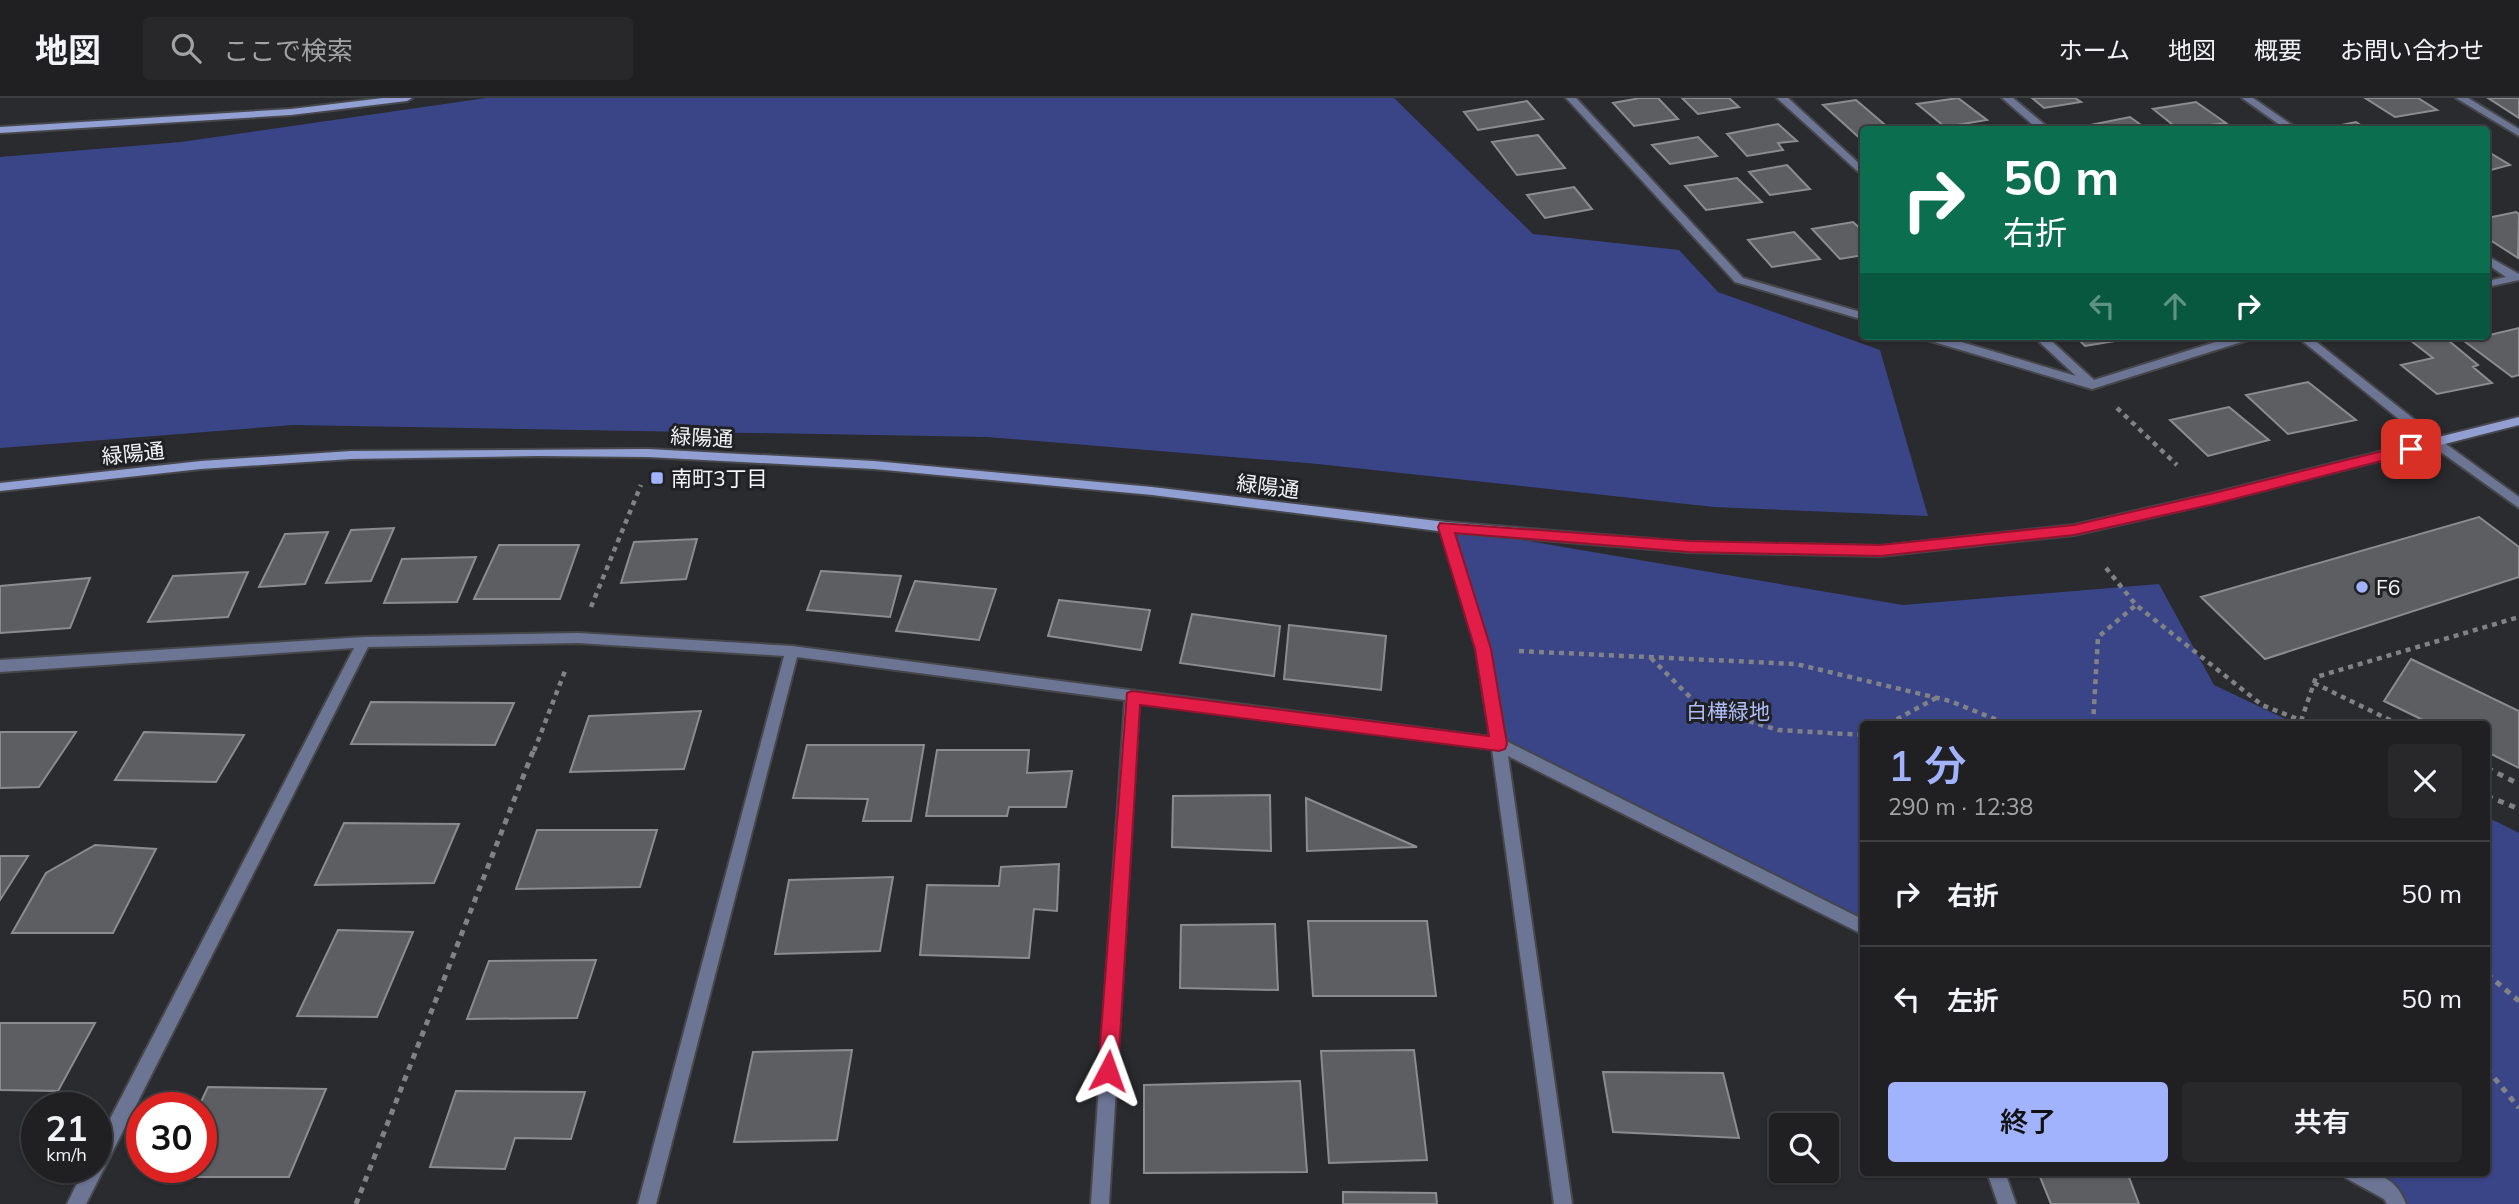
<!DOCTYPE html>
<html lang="ja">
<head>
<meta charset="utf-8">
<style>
  body { margin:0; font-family:Mulish,"Noto Sans JP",sans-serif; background:#28282a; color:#f1f3f6; height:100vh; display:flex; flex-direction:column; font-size:26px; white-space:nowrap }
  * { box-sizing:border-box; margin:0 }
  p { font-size:23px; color:#a2a3a5 }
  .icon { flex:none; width:38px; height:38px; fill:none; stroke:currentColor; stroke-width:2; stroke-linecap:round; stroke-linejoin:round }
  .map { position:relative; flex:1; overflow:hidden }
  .side { position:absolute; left:1860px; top:623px; width:630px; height:455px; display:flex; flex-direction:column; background:#202022; border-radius:7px; box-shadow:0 2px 5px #0004,0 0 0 2px #3d3e40 }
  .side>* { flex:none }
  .banner { position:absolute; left:1860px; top:28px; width:630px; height:214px; border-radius:7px; box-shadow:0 2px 5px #0004,0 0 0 2px #3d3e40; background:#0b6e4f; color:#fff; overflow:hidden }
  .controls { position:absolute; left:1769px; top:1015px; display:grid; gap:14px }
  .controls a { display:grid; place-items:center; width:70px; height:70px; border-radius:7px; background:#202022; box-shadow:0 2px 5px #0004,0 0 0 2px #3d3e40; font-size:35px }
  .speed { position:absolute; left:21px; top:994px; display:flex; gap:14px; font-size:35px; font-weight:700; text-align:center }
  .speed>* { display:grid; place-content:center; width:91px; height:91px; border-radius:50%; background:#202022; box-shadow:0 2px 5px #0004,0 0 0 2px #3d3e40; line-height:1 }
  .speed small { font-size:18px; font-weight:400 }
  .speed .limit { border:10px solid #d22; background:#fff; color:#111 }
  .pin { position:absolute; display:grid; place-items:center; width:60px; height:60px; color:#fff; margin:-30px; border-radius:14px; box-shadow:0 4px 10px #0006 }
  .me { position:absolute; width:77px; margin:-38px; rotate:4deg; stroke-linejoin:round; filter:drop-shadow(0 0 5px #0008) }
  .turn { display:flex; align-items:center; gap:24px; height:147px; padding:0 28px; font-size:32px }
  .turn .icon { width:91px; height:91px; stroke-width:2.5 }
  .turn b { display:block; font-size:49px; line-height:60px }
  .lanes { display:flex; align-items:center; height:66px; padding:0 28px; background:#0003; justify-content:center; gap:35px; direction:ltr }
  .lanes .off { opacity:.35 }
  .round { display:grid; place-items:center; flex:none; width:74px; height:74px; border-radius:7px; background:#28282a }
  .head { display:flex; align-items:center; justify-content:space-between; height:119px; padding:0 28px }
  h1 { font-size:42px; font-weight:600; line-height:52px; color:#a1b3fd }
  .cta { display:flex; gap:14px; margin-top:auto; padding:14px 28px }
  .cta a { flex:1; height:80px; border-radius:7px; background:#a1b3fd; color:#111; font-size:28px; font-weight:600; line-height:80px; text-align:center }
  .cta a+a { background:#28282a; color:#f1f3f6 }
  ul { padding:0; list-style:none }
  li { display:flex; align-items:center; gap:21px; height:105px; padding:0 28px; border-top:2px solid #3d3e40 }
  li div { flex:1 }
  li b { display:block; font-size:26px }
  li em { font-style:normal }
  header { display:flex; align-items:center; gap:42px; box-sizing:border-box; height:98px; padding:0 35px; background:#202022; border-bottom:2px solid #3d3e40 }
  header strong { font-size:33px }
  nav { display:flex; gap:38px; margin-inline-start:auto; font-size:24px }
  .search { width:490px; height:63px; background:#28282a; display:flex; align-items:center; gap:18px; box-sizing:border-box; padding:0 24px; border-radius:7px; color:#a2a3a5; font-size:26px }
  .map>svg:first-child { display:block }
</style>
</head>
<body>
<header>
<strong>地図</strong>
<div class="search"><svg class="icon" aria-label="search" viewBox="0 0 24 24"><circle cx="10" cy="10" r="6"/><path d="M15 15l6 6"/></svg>ここで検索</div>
<nav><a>ホーム</a><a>地図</a><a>概要</a><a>お問い合わせ</a></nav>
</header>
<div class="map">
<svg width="2519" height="1106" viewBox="0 0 2519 1106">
  <rect width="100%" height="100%" fill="#2a2b2e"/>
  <path fill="#3a4588" d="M 486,0 L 1394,0 L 1533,136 L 1679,152 L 1718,194 L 1880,252 L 1928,418 L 1714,409 L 1318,366 L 987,339 L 293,327 L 0,350 L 0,59 L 181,44 Z
    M 1446,429 L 1903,507 L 2159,486 L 2214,587 L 2296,626 L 1864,626 L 1864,830 L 1499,646 L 1483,551 Z
    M 2487,719 L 2519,735 L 2519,1106 L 2397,1106 L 2352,1075 L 2487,1074 Z"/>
  <path fill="#5d5e62" stroke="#8b8c90" stroke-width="2" d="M 1640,0 L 1658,0 L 1678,21 L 1634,28 L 1613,5 Z
    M 1682,0 L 1729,0 L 1739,9 L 1698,16 Z
    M 1958,0 L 1987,22 L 1945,29 L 1917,6 Z
    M 2032,0 L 2075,0 L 2081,4 L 2044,10 Z
    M 2365,0 L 2418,0 L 2437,12 L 2395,19 Z
    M 2488,0 L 2519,0 L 2519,20 Z
    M 1856,2 L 1891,32 L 1864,32 L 1864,44 L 1823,7 Z
    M 1527,3 L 1543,21 L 1478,32 L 1464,14 Z
    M 2196,4 L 2226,25 L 2178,31 L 2153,11 Z
    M 2130,19 L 2148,32 L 2096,32 L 2090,27 Z
    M 2356,24 L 2368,32 L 2322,31 Z
    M 1778,26 L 1797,43 L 1778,45 L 1783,52 L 1747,58 L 1727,36 Z
    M 1538,37 L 1565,70 L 1517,77 L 1492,44 Z
    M 1698,39 L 1717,58 L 1670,66 L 1652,47 Z
    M 2487,53 L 2510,67 L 2487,73 Z
    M 1787,67 L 1810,91 L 1770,97 L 1749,74 Z
    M 1737,80 L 1762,104 L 1706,112 L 1685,88 Z
    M 1574,89 L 1592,111 L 1545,120 L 1527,97 Z
    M 2516,114 L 2519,116 L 2518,160 L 2487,140 L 2487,120 Z
    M 1853,124 L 1864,134 L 1864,157 L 1840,161 L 1812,131 Z
    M 1794,134 L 1820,161 L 1772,169 L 1748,142 Z
    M 2519,230 L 2519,277 L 2512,279 L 2464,243 Z
    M 2075,238 L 2124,238 L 2128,241 L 2085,248 Z
    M 2443,238 L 2478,267 L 2473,269 L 2492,285 L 2437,296 L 2401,267 L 2433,260 L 2406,239 Z
    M 2308,284 L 2356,322 L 2288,336 L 2246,297 Z
    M 2229,309 L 2269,342 L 2208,358 L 2170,322 Z
    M 2479,419 L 2519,449 L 2519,479 L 2265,561 L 2201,499 Z
    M 394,430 L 371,483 L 326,485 L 351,432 Z
    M 328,434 L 305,486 L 259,489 L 285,436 Z
    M 697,441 L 686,481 L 621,485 L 634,444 Z
    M 499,447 L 579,447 L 560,501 L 474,501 Z
    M 476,459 L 457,504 L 384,505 L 402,461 Z
    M 821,473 L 901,478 L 890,519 L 807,512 Z
    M 248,474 L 228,519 L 148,524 L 173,478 Z
    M 90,480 L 70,530 L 0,535 L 0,488 Z
    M 915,483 L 996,491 L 979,542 L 896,533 Z
    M 1059,502 L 1150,512 L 1141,552 L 1048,538 Z
    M 1192,516 L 1280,528 L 1274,578 L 1180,565 Z
    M 1289,527 L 1386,538 L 1381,592 L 1284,581 Z
    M 2411,561 L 2519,613 L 2519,670 L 2487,654 L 2487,626 L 2431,626 L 2384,603 Z
    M 371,604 L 514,605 L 495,647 L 351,646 Z
    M 701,613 L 684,671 L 570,674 L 589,618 Z
    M 0,634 L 76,634 L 39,689 L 0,690 Z
    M 144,634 L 244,637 L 216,684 L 115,682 Z
    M 807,647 L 924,647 L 911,723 L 863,723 L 868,701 L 793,700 Z
    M 937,652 L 1029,652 L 1027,675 L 1072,673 L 1066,709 L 1009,709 L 1007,718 L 926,718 Z
    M 1270,697 L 1271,753 L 1172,749 L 1173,698 Z
    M 1306,700 L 1417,749 L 1307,753 Z
    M 344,725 L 459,726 L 434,785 L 315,787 Z
    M 537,732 L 657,732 L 640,789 L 516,791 Z
    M 95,747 L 156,751 L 113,835 L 12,835 L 46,775 Z
    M 0,758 L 28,758 L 0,802 Z
    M 1059,766 L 1057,813 L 1034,811 L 1029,860 L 920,857 L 927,787 L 999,788 L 1001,769 Z
    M 893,779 L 880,853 L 775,856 L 789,782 Z
    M 1308,823 L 1427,823 L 1436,898 L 1313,898 Z
    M 1275,826 L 1278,892 L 1180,890 L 1181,827 Z
    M 338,832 L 413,834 L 377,919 L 297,918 Z
    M 596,862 L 577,920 L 467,921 L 489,863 Z
    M 0,925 L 95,925 L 58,993 L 0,992 Z
    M 852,952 L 837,1042 L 734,1044 L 753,954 Z
    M 1414,952 L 1427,1062 L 1329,1065 L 1321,953 Z
    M 1603,974 L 1723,975 L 1739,1040 L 1613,1034 Z
    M 1300,983 L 1307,1074 L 1144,1075 L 1144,987 Z
    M 208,989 L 326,991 L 289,1079 L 164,1079 L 168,1069 L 201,1069 L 201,1010 L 198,1010 Z
    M 456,993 L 585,994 L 571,1041 L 515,1040 L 505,1071 L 430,1069 Z
    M 2038,1074 L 2127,1074 L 2139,1106 L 2051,1106 Z
    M 1343,1094 L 1436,1095 L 1437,1106 L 1343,1106 Z"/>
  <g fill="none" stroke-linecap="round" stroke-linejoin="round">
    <defs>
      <path id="street" d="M 1566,0 L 1576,0 L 1743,180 L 1864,215 L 1864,222 L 1735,184 Z
        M 1777,0 L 1788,0 L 1864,70 L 1864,79 Z
        M 2002,0 L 2013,0 L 2051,32 L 2039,32 Z
        M 2242,0 L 2253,0 L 2299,32 L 2287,32 Z
        M 2456,0 L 2468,0 L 2519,31 L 2519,38 Z
        M 2487,158 L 2519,176 L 2519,182 L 2487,189 L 2487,183 L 2506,179 L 2487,166 Z
        M 1922,238 L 1941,238 L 2076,278 L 2033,238 L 2046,238 L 2094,282 L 2235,238 L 2253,238 L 2251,241 L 2092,291 L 1924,241 Z
        M 2296,238 L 2309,238 L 2439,341 L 2519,399 L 2519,410 L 2431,347 Z
        M 1446,424 L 1452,429 L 1490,551 L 1506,643 L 1864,822 L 1864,837 L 1508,658 L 1572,1106 L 1554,1106 L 1492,651 L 1139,604 L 1109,1106 L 1091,1106 L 1125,602 L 797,559 L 656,1106 L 638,1106 L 784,558 L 578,545 L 368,549 L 86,1106 L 67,1106 L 85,1069 L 96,1069 L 96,1048 L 354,550 L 0,574 L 0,562 L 364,539 L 578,535 L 792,548 L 1490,639 L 1476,551 L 1440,429 Z
        M 1987,1074 L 2005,1074 L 2016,1106 L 1998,1106 Z
        M 2343,1074 C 2373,1074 2394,1075 2406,1106 L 2387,1106 L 2384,1101 L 2346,1080 Z"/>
      <path id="secondary" d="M 383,0 L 412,0 L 407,3 L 291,17 L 0,35 L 0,29 L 291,11 Z
        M 2519,319 L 2519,327 L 2214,405 L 2074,437 L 1880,458 L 1689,454 L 1446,434 L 1152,397 L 874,371 L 648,359 L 538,358 L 351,361 L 201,371 L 0,393 L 0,385 L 201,363 L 351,353 L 648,351 L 874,363 L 1152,389 L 1446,424 L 1689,444 L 1880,448 L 2074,427 L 2214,395 Z"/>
    </defs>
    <use href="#street" stroke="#46474a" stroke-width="4"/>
    <use href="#secondary" stroke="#46474a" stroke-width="4"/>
    <path stroke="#818285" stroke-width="4.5" stroke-dasharray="5 5" stroke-linecap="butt" d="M 2117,310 L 2177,367
      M 2106,470 L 2136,507 L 2262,607 L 2310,626
      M 591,509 L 641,387
      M 1519,553 L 1796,566 L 1950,603 L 2007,626
      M 1651,560 L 1699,608 L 1778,632 L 1864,637
      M 2314,585 L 2398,626
      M 2301,623 L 2316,579 L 2519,519
      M 1888,626 L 1936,600
      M 2093,626 L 2098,539 L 2136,507
      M 534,653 L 565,573"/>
    <path stroke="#818285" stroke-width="5" stroke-dasharray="6 6" stroke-linecap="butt" d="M 2487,670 L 2519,686
      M 2487,698 L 2519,711
      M 2487,876 L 2519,903
      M 2487,971 L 2519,1010
      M 356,1106 L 534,651"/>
    <use href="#street" fill="#6d7595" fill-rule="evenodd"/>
    <use href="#secondary" fill="#929fd2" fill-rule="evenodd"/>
  </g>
  <path fill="#e11d48" stroke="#92132f" stroke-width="2" d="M 2411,346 L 2418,351 L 2416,354 L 2214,406 L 2074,437 L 1880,458 L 1689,454 L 1455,435 L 1491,551 L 1507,646 L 1505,651 L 1499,653 L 1140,607 L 1118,973 L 1115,980 L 1108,982 L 1101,980 L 1098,973 L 1127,595 L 1132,593 L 1489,638 L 1475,551 L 1438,429 L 1440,425 L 1689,443 L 1880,447 L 2074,427 L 2214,395 Z"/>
  <g fill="#a1b3fd" stroke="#202124" stroke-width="2.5">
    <rect x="650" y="373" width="14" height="14" rx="3.5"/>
    <circle cx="2362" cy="489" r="7"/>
  </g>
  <g text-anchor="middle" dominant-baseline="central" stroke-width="6" stroke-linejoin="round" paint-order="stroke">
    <g font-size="21" fill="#f4f5f7" stroke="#202124">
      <text transform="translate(702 339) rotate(3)">緑陽通</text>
      <text transform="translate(133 355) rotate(-6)">緑陽通</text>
      <text transform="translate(1268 388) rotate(7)">緑陽通</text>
    </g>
    <g font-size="21" fill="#f4f5f7" stroke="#202124" text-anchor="start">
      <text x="671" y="380">南町3丁目</text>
      <text x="2376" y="489">F6</text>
    </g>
    <g font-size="21" fill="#afbef9" stroke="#202124">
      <text x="1728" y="613">白樺緑地</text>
    </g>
  </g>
</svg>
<div class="controls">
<a><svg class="icon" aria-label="search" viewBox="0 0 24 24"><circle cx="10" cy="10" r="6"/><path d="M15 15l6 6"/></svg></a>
</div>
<div class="speed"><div>21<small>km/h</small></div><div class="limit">30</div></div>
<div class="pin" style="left:2411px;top:351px;background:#d93025"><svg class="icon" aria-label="arrive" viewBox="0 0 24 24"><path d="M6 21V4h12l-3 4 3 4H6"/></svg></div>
<svg class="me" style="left:1108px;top:973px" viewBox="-20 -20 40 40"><path d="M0-17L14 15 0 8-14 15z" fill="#e11d48" stroke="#fff" stroke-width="4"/></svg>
<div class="banner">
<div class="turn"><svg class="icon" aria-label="right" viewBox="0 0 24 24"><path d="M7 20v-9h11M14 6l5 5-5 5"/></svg><div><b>50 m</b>右折</div></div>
<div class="lanes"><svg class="icon off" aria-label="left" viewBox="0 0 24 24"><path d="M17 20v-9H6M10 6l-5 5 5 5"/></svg><svg class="icon off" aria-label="ahead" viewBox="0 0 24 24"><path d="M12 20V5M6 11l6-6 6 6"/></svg><svg class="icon" aria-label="right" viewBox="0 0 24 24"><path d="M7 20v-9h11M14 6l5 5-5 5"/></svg></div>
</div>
<section class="side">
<div class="head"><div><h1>1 分</h1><p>290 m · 12:38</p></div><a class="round"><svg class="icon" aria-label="close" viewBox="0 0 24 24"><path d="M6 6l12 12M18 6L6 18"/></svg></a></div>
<ul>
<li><svg class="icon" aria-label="right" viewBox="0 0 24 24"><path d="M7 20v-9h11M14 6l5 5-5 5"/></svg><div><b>右折</b></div><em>50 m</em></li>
<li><svg class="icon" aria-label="left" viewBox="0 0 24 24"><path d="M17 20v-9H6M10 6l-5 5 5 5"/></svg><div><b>左折</b></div><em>50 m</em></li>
</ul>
<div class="cta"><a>終了</a><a>共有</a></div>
</section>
</div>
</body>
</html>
